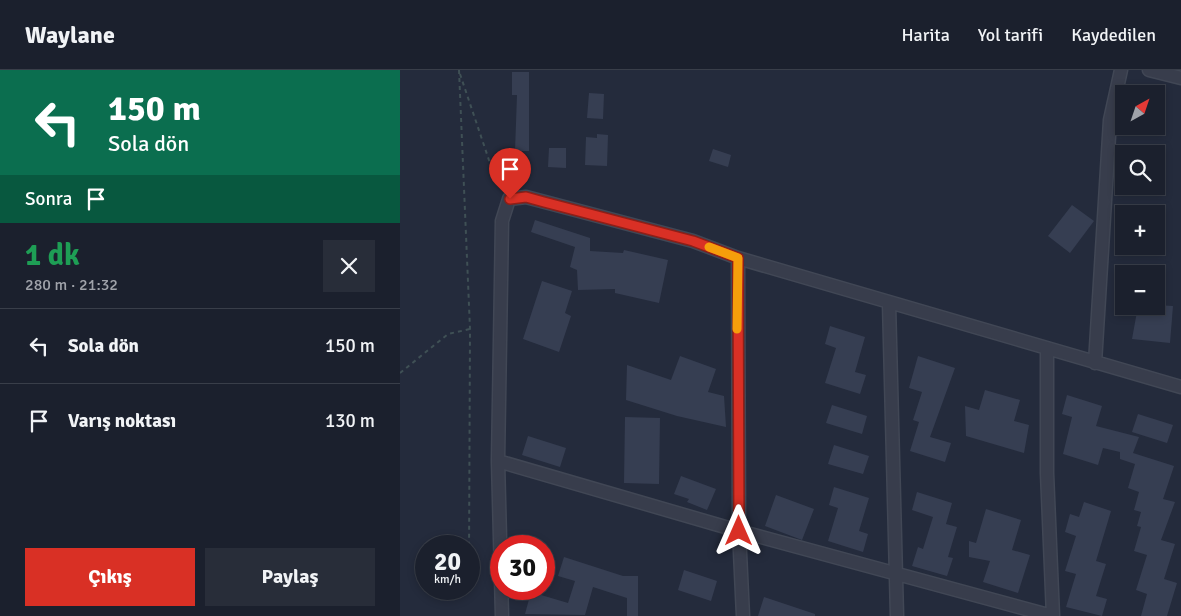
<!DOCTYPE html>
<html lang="tr">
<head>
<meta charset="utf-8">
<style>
  body { margin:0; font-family:Signika,sans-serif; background:#282d39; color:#f1f3f6; height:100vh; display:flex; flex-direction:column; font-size:19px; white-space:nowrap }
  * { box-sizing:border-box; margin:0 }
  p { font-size:16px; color:#a0a3aa }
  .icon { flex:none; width:28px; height:28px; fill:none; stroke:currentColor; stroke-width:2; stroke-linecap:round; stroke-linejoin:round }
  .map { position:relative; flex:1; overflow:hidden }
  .details { display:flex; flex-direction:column; background:#1b202d; width:400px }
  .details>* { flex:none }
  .hud { background:#0b6e4f; color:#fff; overflow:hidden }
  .needle { width:32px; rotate:40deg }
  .buttons { position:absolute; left:715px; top:15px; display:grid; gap:10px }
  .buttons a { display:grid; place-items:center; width:50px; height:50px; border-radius:0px; background:#1b202d; box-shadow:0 2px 8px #0003,0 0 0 1px #393e49; font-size:25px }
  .speed { position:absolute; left:15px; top:465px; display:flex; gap:10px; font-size:25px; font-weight:700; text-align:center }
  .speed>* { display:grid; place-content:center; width:65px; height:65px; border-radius:50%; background:#1b202d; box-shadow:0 2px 8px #0003,0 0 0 1px #393e49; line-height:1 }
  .speed small { font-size:12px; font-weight:400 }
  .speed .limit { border:8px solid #d22; background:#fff; color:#111 }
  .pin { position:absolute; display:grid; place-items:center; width:42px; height:42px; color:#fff; margin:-51px -21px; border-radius:50% 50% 50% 0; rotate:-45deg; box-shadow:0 0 5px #0007 }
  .pin .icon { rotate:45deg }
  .me { position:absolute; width:55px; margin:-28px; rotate:0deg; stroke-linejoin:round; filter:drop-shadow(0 0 4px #0008) }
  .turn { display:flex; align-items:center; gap:18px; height:105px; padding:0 25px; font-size:22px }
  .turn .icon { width:65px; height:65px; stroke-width:2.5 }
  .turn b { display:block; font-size:35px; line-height:42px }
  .then { display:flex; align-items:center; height:48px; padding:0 25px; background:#0003; gap:10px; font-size:19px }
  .round { display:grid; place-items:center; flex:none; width:52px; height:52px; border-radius:0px; background:#282d39 }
  .headline { display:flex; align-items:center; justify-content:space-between; height:85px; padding:0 25px }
  h1 { font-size:30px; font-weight:700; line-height:38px; color:#1e9e55 }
  .button { display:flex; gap:10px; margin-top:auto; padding:10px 25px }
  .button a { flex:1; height:58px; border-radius:0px; background:#d93025; color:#fff; font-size:20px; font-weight:700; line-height:58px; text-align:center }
  .button a+a { background:#282d39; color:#f1f3f6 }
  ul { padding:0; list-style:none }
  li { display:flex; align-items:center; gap:15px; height:75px; padding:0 25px; border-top:1px solid #393e49 }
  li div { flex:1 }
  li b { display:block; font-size:19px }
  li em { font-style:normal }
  header { display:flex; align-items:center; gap:30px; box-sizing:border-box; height:70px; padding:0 25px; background:#1b202d; border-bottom:1px solid #393e49 }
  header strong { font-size:24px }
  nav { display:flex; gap:28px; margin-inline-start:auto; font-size:18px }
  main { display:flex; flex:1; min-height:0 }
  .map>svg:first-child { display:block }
</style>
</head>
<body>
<header>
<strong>Waylane</strong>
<nav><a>Harita</a><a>Yol tarifi</a><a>Kaydedilen</a></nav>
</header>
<main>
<section class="details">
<div class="hud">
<div class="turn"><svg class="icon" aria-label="left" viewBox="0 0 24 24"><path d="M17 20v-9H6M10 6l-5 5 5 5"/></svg><div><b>150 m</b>Sola dön</div></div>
<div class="then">Sonra<svg class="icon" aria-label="arrive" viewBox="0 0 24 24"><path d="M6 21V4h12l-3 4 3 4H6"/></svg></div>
</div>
<div class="headline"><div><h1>1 dk</h1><p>280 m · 21:32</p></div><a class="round"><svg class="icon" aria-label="close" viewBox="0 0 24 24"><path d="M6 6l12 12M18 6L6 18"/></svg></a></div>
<ul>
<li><svg class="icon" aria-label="left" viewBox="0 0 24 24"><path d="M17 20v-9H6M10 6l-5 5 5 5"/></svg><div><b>Sola dön</b></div><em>150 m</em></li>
<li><svg class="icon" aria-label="arrive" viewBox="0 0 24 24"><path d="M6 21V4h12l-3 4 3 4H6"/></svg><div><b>Varış noktası</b></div><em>130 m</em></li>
</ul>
<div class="button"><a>Çıkış</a><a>Paylaş</a></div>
</section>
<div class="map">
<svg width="781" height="546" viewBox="0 0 781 546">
  <rect width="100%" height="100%" fill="#242b3c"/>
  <path fill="#363e52" d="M 112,2 L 129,2 L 129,81 L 115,81 L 117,25 L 112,25 Z
    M 189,23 L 204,24 L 203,49 L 187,48 Z
    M 197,64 L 208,65 L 207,96 L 185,95 L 186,67 L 197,68 Z
    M 149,78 L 166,78 L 166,98 L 148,97 Z
    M 313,79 L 331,85 L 328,97 L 309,91 Z
    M 672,135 L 694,151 L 670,183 L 648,166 Z
    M 135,150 L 190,168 L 190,181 L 223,183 L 224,180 L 268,190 L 259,233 L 215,223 L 215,219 L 178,220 L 177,200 L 170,197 L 175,177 L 131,162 Z
    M 142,211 L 172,221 L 165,243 L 171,246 L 159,282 L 123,269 Z
    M 756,235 L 773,236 L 770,273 L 732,269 L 738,236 Z
    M 430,256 L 465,267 L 455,302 L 466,305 L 460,324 L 425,313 L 436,278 L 425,274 Z
    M 280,286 L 316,299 L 308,322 L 324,326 L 326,357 L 277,346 L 226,330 L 227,295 L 271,310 Z
    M 518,286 L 555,298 L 530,367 L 551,373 L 545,392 L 510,381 L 519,352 L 513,350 L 522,322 L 509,318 Z
    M 585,320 L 620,330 L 614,351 L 629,355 L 624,383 L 566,366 L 565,336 L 579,340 Z
    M 667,325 L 702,336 L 696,356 L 739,367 L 733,383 L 774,396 L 763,429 L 775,432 L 761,470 L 775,474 L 764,509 L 777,513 L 767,546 L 741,546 L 747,524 L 736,520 L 747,485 L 734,481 L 741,457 L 737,456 L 741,442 L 734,440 L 739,422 L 728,418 L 735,394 L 720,389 L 720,382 L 703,378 L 698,395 L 663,384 L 672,347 L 662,344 Z
    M 432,335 L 467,346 L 462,364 L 426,353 Z
    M 738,344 L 773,355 L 767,373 L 732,362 Z
    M 225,347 L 260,348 L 259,414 L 224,413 Z
    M 128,366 L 166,378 L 160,397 L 122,385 Z
    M 434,375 L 469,386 L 463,404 L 428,394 Z
    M 281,406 L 316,419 L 307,440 L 287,432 L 289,429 L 274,424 Z
    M 434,417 L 469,428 L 459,461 L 468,464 L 463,482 L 428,471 L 438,438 L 429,435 Z
    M 517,422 L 552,433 L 546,454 L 557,457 L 548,487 L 553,488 L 547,506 L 512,496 L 518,477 L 523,479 L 533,447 L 512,440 Z
    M 376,425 L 414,439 L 402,470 L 365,456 Z
    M 684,432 L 711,441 L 696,491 L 706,494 L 696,526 L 707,529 L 702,546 L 666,537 L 676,504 L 665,501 L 676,466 L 665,462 L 670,444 L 679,447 Z
    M 586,439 L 621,450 L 612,480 L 630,485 L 618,523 L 583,512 L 590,491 L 569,487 L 569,471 L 576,473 Z
    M 164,487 L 223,506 L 238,506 L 238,546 L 227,546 L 227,528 L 193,517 L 185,545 L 125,544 L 131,522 L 168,533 L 175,511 L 158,506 Z
    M 284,500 L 317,511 L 311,531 L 278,520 Z
    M 364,527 L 415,544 L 415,546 L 358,546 Z"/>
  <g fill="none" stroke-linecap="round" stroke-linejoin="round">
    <defs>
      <path id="street" d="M 749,0 L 781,8
        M 338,188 L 339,461 L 343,546
        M 489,233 L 497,546
        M 647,279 L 647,403 L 653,546
        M 695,293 L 710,50 L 721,0
        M 98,391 L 339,461 L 652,546
        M 102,546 L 98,391 L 102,151 L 109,129 L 126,127 L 293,171 L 338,188 L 781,317"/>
    </defs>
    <use href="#street" stroke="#414755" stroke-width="15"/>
    <path stroke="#3f5055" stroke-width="2" stroke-dasharray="4 4" stroke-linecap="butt" d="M 59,0 L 70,259 L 69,491
      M 60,4 L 93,102 L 103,119
      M 0,303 L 48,264 L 70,259"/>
    <use href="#street" stroke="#383d4c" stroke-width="12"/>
  </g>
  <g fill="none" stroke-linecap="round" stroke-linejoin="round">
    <defs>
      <path id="route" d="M 110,129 L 126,127 L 144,132 L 293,171 L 338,188 L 339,461"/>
    </defs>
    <use href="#route" stroke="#8d1f18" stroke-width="12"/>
    <use href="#route" stroke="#d93025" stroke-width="9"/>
    <path stroke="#f59e0b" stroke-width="9" d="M 309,177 L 338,188 L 337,259"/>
  </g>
</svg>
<div class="buttons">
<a><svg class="needle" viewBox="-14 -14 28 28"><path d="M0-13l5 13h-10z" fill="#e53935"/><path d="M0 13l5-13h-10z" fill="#a0a3aa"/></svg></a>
<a><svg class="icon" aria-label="search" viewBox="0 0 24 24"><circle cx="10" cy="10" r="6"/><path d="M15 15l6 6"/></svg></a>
<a>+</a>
<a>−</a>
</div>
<div class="speed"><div>20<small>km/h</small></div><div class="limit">30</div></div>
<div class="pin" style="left:110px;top:129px;background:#d93025"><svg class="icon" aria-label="arrive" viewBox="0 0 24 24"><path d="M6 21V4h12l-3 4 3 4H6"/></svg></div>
<svg class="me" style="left:339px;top:461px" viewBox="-20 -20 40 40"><path d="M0-17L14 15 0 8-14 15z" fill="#d93025" stroke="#fff" stroke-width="4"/></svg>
</div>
</main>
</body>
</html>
